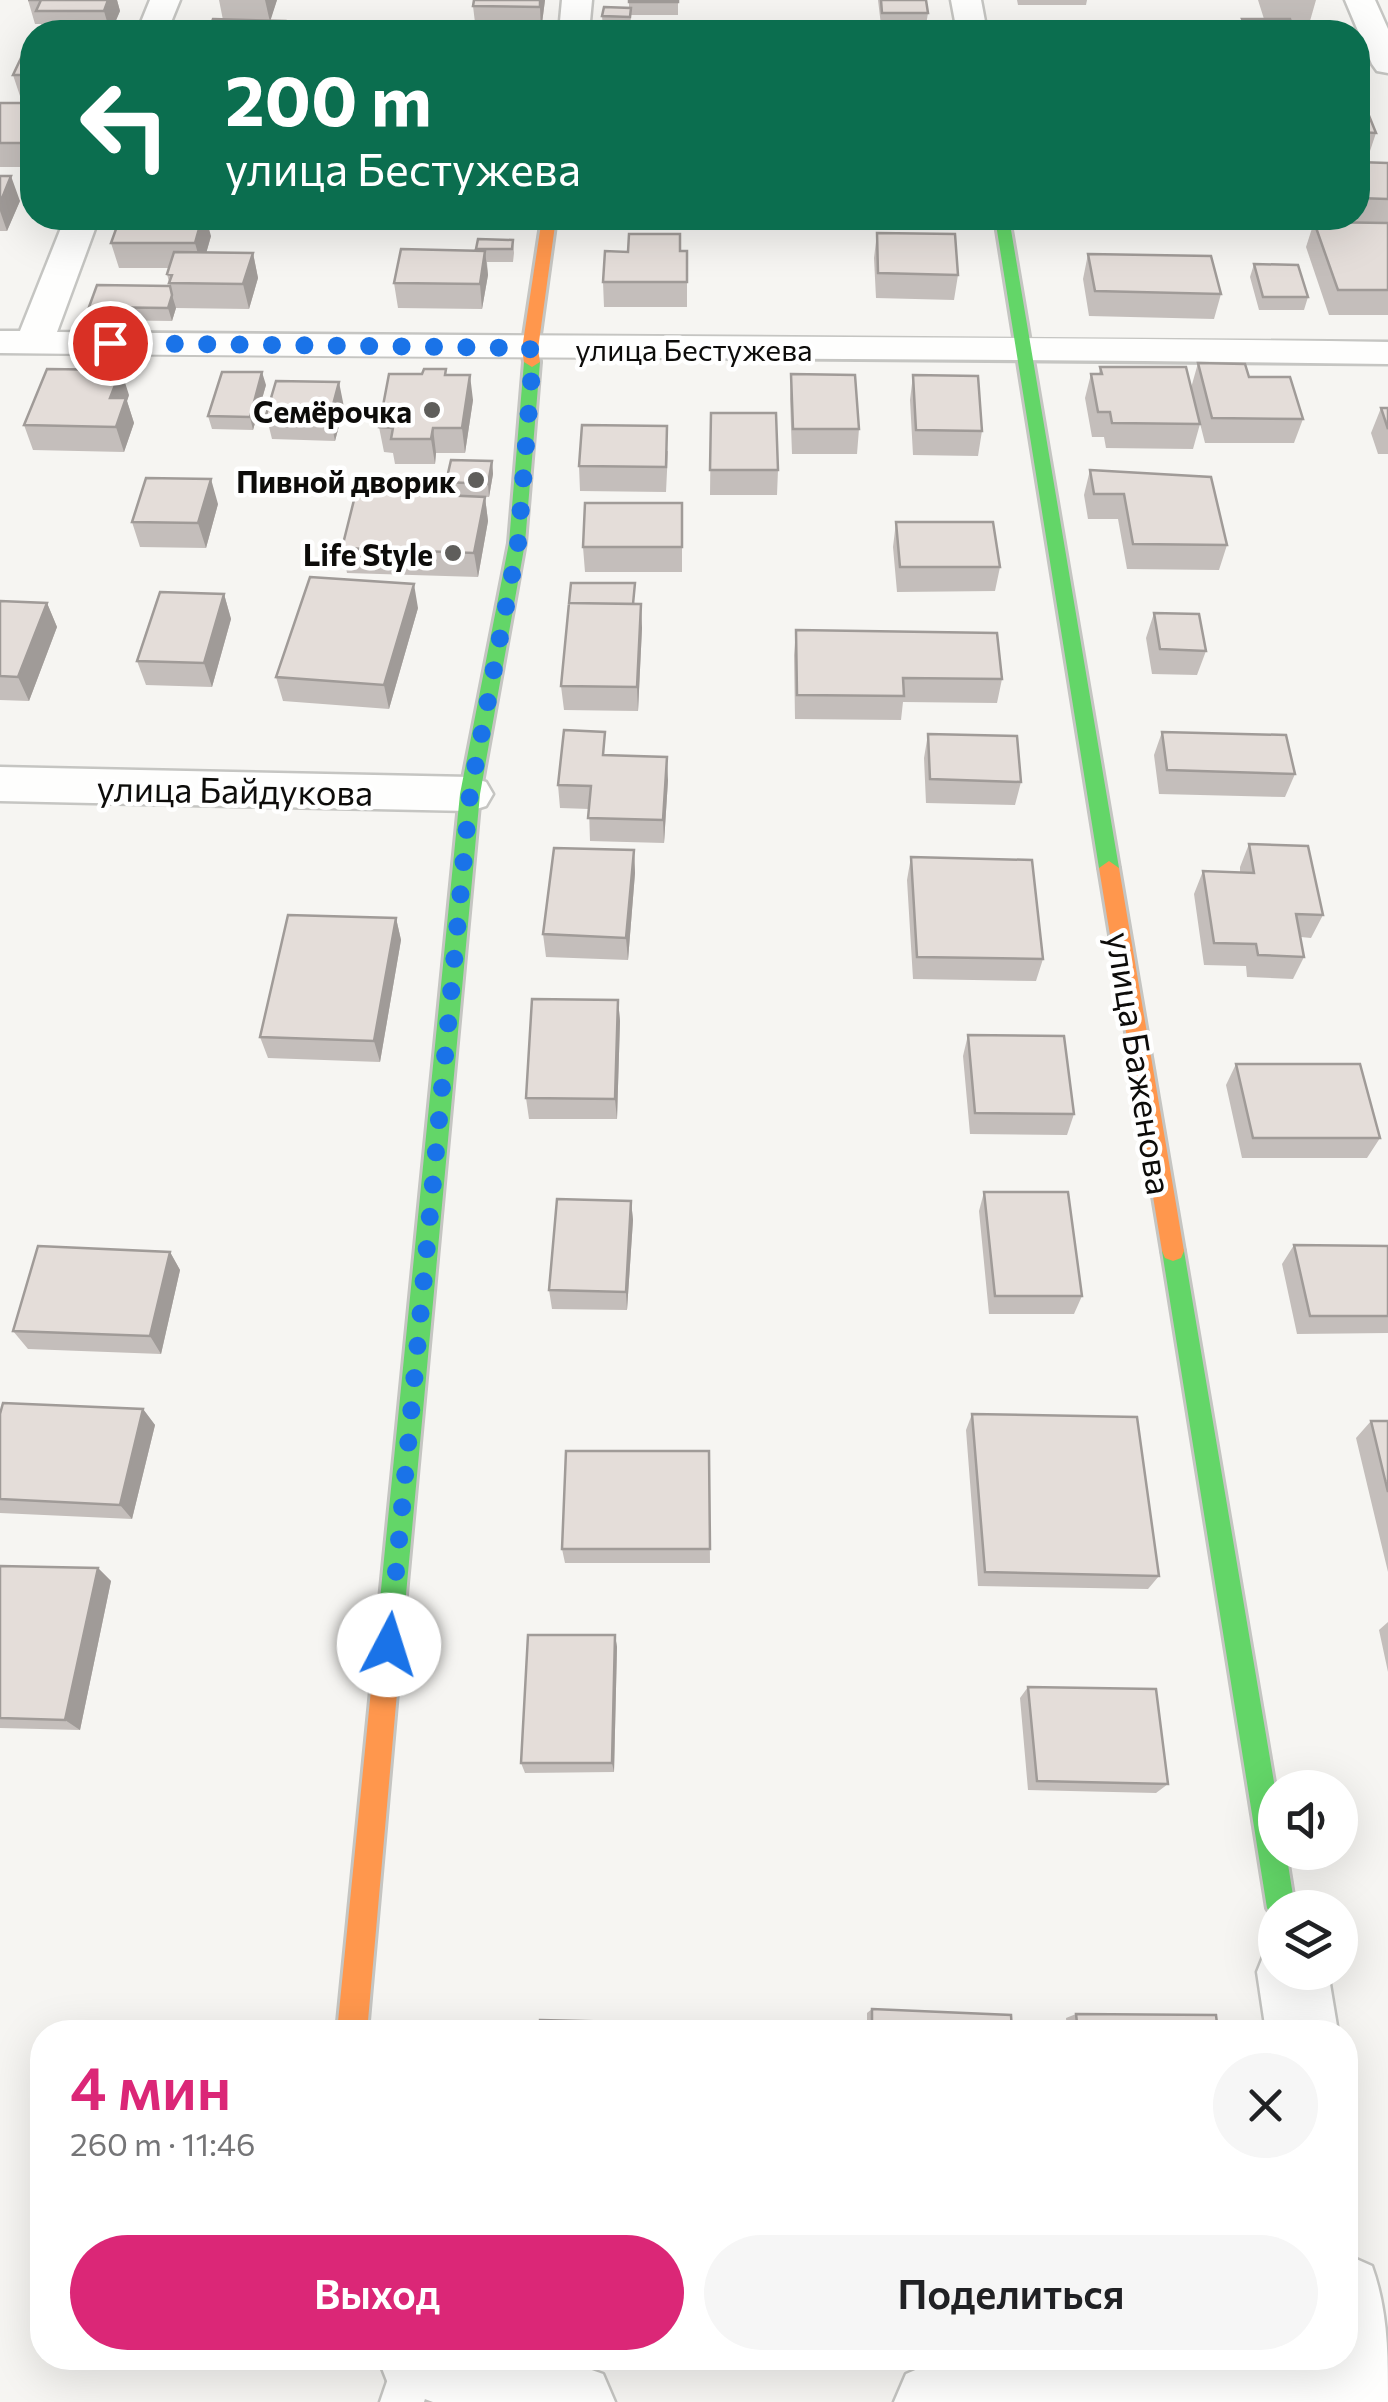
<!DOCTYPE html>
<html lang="ru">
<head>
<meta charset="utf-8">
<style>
  body { margin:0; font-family:Commissioner,sans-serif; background:#f6f6f6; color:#202124; height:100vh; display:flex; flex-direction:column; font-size:38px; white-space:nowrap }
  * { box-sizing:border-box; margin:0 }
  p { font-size:32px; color:#757577 }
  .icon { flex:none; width:55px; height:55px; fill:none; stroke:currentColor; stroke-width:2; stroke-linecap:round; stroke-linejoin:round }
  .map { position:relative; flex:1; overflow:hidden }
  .details { position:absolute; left:30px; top:2020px; width:1328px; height:350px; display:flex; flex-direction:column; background:#fff; border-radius:40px; box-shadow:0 10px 40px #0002 }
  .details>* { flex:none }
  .top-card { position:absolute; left:20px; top:20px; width:1350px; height:210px; border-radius:40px; box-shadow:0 10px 40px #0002; background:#0b6e4f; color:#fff; overflow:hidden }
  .tools { position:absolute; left:1258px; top:1770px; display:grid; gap:20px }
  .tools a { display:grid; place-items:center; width:100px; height:100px; border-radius:50%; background:#fff; box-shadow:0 10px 40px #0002; font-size:50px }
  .pin { position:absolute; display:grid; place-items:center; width:85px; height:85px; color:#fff; margin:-42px; border:5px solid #fff; border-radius:50%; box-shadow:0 2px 10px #0007 }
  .me { position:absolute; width:110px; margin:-55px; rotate:5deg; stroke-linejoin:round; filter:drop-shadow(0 0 8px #0008) }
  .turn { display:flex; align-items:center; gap:35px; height:210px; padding:0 40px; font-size:45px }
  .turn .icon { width:130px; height:130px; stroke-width:2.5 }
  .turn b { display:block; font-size:70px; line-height:85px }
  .round { display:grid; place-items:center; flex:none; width:105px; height:105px; border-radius:52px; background:#f6f6f6 }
  .summary { display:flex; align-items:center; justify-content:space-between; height:170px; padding:0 40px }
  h1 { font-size:60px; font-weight:600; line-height:75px; color:#db2777 }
  .action { display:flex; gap:20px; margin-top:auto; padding:20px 40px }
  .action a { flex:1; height:115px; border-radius:60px; background:#db2777; color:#fff; font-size:40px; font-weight:600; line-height:115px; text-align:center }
  .action a+a { background:#f6f6f6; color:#202124 }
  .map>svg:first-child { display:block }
</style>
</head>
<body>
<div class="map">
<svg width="1388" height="2402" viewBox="0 0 1388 2402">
  <rect width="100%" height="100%" fill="#f6f5f2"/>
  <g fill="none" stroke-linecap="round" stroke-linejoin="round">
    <defs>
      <path id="lane" d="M 395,2358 L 438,2358 L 424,2402 L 380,2402 Z"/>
      <path id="street" d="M 150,0 L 180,0 L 167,32 L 137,32 Z
        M 562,0 L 592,0 L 589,32 L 559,32 Z
        M 951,0 L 981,0 L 987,32 L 957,32 Z
        M 1345,0 L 1375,0 L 1388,29 L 1388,73 L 1377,71 L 1372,64 Z
        M 65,218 L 99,218 L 57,332 C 500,337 944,335 1388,342 L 1388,364 C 925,357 463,359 0,353 L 0,331 L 20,331 Z
        M 0,767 L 470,777 L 486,782 L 493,794 L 486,806 L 470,811 L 0,801 Z
        M 1275,1944 L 1275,1972 L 1328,1972 L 1338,2032 L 1266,2032 L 1257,1972 L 1267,1947 Z
        M 1345,2254 L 1372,2266 C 1388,2311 1388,2354 1388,2402 L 894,2402 L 906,2374 L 934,2362 L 1345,2358 Z
        M 378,2358 L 558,2358 L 603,2374 L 615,2402 L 433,2402 L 389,2386 Z"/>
      <path id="fast" d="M 995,218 L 1009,218 L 1119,868 L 1109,875 L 1099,868 Z
        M 532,357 L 540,362 L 525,543 L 480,794 L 399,1670 L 395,1679 L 386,1683 L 377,1679 L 373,1670 L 460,794 L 509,543 L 524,362 Z
        M 1173,1241 L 1181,1244 L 1184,1251 L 1275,1788 L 1275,1852 L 1286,1852 L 1295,1908 L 1275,1908 L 1275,1920 L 1267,1908 L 1162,1251 L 1165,1244 Z"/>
      <path id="slow" d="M 542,218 L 556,218 L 538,349 L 540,362 L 532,367 L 524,362 L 522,349 Z
        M 1109,861 L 1119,868 L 1184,1251 L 1181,1258 L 1173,1261 L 1165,1258 L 1162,1251 L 1099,868 Z
        M 386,1657 L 395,1661 L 399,1670 L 367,2032 L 337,2032 L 373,1670 L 377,1661 Z"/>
    </defs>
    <use href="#lane" stroke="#c5c5c2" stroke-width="5"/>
    <use href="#street" stroke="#c5c5c2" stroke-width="5"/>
    <use href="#fast" stroke="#c5c5c2" stroke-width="6"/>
    <use href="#slow" stroke="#c5c5c2" stroke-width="6"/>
    <use href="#lane" fill="#fefefd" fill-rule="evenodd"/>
    <use href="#street" fill="#fefefd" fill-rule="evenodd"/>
    <use href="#fast" fill="#63d668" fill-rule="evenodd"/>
    <use href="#slow" fill="#ff974d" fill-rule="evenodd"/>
  </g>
  <path fill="#c4bebb" d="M 28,0 L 117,0 L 120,11 L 111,32 L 43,32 L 41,24 L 35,24 Z
    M 219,0 L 277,0 L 270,20 L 223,20 Z
    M 545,0 L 541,31 L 523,31 L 523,32 L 480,32 L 481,31 L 476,31 L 473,6 Z
    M 629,0 L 678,0 L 678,15 L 631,15 L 630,29 L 603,28 L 602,16 L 629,8 Z
    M 878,0 L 926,0 L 928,13 L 926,25 L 881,25 Z
    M 1017,0 L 1087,0 L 1086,5 L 1018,5 Z
    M 1258,0 L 1316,0 L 1310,21 L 1290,21 L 1293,28 L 1331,32 L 1238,32 L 1242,19 L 1264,19 Z
    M 32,41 L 32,99 L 21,99 L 13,75 Z
    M 1358,96 L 1376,133 L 1368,157 L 1358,157 Z
    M 0,103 L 32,103 L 32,167 L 0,167 Z
    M 1358,162 L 1388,163 L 1388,315 L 1329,315 L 1306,247 L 1314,222 L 1339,222 L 1338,218 L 1358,218 Z
    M 0,176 L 20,201 L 7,231 L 0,231 Z
    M 877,233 L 958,275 L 954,300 L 876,298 L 874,258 Z
    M 211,236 L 206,253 L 253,253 L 258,278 L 249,309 L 176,308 L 172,321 L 93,320 L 89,307 L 170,286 L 167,274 L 169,268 L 119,268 L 111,243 Z
    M 478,239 L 513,240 L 514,253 L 513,262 L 487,262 L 488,275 L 482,309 L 398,308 L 394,283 L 477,250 Z
    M 680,251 L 687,251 L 687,307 L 604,307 L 603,282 Z
    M 1088,254 L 1221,294 L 1214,319 L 1089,316 L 1083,279 Z
    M 1254,264 L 1308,297 L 1304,310 L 1259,310 L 1250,277 Z
    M 1198,363 L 1249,377 L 1303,419 L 1294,443 L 1205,443 L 1191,388 Z
    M 1100,367 L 1200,424 L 1193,449 L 1106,448 L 1104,437 L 1092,437 L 1085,398 L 1091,374 L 1099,374 Z
    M 791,374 L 859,429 L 857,454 L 792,454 L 790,399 Z
    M 446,375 L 473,400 L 465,453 L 436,453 L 435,464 L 395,464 L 393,453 L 384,452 L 379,427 Z
    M 913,375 L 982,431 L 978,456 L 913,455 L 910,400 Z
    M 266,385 L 253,430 L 212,429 L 208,416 Z
    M 129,395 L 127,401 L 134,423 L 124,452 L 33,450 L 24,425 Z
    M 344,407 L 335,441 L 272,439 L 266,415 Z
    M 1381,408 L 1388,408 L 1388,454 L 1378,454 L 1371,433 Z
    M 711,413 L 778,470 L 777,495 L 710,495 Z
    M 668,451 L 666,492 L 580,491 L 579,466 Z
    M 492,461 L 493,474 L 489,497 L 448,495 L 485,497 L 488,521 L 478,577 L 347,573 L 342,548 L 445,479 Z
    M 1090,470 L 1227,545 L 1219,570 L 1127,569 L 1118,519 L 1088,519 L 1084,495 Z
    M 682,503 L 682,572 L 585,572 L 583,547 Z
    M 218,504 L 206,548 L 140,547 L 132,522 Z
    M 896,522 L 1000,567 L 995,591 L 897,592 L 893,547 Z
    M 224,594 L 231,619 L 212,687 L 146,685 L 137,661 Z
    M 0,601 L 47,603 L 57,627 L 29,701 L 0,700 Z
    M 635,604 L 642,628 L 638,711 L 564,710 L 561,686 Z
    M 418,608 L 389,709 L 283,701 L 276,677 Z
    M 1154,613 L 1206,651 L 1197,675 L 1152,674 L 1146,638 Z
    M 796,630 L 1002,679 L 997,703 L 903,702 L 901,720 L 795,719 L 794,655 Z
    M 1162,732 L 1295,774 L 1285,797 L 1159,794 L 1154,755 Z
    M 928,734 L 1021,782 L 1015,805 L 926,803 L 924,758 Z
    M 607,755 L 668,780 L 664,843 L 590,841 L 589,809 L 560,808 L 558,785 Z
    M 1249,844 L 1323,915 L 1311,938 L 1301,937 L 1304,957 L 1293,979 L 1247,977 L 1246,966 L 1204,965 L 1194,894 L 1203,871 L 1240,872 L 1240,867 Z
    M 634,850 L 635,873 L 628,960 L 546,957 L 543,934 Z
    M 911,857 L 1043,959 L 1036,981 L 913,979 L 907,880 Z
    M 396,918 L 401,940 L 380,1062 L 268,1058 L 260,1037 Z
    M 618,1000 L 620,1021 L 617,1119 L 529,1119 L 526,1098 Z
    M 968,1035 L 1074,1114 L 1067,1135 L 970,1134 L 963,1056 Z
    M 1236,1064 L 1380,1138 L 1367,1158 L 1242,1158 L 1226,1085 Z
    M 984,1192 L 1082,1296 L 1074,1314 L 989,1314 L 979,1211 Z
    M 631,1201 L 633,1220 L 627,1310 L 552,1309 L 549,1290 Z
    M 1294,1245 L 1388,1246 L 1388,1333 L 1297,1334 L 1282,1264 Z
    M 170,1252 L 180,1270 L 161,1354 L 28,1349 L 13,1331 Z
    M 143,1409 L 155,1425 L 132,1519 L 0,1513 L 0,1414 Z
    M 972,1414 L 1159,1576 L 1148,1589 L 978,1586 L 966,1430 Z
    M 1371,1421 L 1388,1421 L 1388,1572 L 1356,1438 Z
    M 709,1451 L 710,1563 L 565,1563 L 562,1549 Z
    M 0,1566 L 98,1568 L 111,1581 L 80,1730 L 0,1728 Z
    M 1388,1622 L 1388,1672 L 1379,1630 Z
    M 615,1635 L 617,1647 L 614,1772 L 525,1773 L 521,1763 Z
    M 1028,1687 L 1168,1784 L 1156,1793 L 1028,1790 L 1020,1698 Z
    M 872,2009 L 1012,2032 L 867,2032 L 867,2013 Z
    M 1076,2014 L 1218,2032 L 1067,2032 L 1066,2018 Z"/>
  <path fill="#a09b98" d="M 108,0 L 117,0 L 120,11 L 111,32 L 110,32 L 104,11 Z
    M 265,0 L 277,0 L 270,22 Z
    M 540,0 L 545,0 L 541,31 L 540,7 Z
    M 11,176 L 20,201 L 7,231 L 0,211 L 0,203 Z
    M 202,218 L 206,218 L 211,236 L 202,268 L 195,243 Z
    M 485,251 L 488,275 L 482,309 L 480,284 Z
    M 253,253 L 258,278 L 249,309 L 243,284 Z
    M 172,295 L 176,308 L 172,321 L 168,308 Z
    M 121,370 L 129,395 L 127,401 L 134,423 L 124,452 L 116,427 L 110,398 Z
    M 262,372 L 266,385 L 253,430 L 250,417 Z
    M 470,375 L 473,400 L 465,453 L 462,428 Z
    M 339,382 L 344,407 L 335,441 L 330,416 Z
    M 433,428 L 436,453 L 435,464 L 431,439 Z
    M 492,461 L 493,474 L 489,497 L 488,484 Z
    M 211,479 L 218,504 L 206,548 L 198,523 Z
    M 445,479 L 449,504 L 442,495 Z
    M 485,497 L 488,521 L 478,577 L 474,553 Z
    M 414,584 L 418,608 L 389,709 L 384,685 Z
    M 224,594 L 231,619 L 212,687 L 204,663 Z
    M 47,603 L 57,627 L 29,701 L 18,677 Z
    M 641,604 L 642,628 L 638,711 L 637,687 Z
    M 667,757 L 668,780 L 664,843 L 663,820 Z
    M 634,850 L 635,873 L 628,960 L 626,938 Z
    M 396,918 L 401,940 L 380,1062 L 374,1041 Z
    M 618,1000 L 620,1021 L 617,1119 L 615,1099 Z
    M 631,1201 L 633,1220 L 627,1310 L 626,1292 Z
    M 170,1252 L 180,1270 L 161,1354 L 150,1336 Z
    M 143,1409 L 155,1425 L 132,1519 L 120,1505 Z
    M 98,1568 L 111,1581 L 80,1730 L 65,1720 Z
    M 615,1635 L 617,1647 L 614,1772 L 612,1763 Z"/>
  <path fill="#e4ddd9" stroke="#a09b98" stroke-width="2.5" d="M 28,0 L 108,0 L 104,11 L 36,11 L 41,0 Z
    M 474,0 L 540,0 L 540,7 L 473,6 Z
    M 629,0 L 678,0 L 678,2 L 629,2 Z
    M 881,0 L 926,0 L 928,13 L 882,13 Z
    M 604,7 L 631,8 L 630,17 L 602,16 Z
    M 213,19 L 285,21 L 281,32 L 208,32 Z
    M 1242,19 L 1290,19 L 1293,28 L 1329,28 L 1331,32 L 1247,32 Z
    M 523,25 L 522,32 L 480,32 L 481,26 Z
    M 29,41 L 32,41 L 32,75 L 13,75 Z
    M 1358,96 L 1361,96 L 1376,133 L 1358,132 Z
    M 0,103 L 32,103 L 32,143 L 0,143 Z
    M 1358,162 L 1388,163 L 1388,199 L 1358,198 Z
    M 0,176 L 11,176 L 0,203 Z
    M 120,218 L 202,218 L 195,243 L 111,243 Z
    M 1314,222 L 1388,223 L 1388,290 L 1338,290 Z
    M 877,233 L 955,234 L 958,275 L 878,273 Z
    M 629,234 L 680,234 L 680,251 L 687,251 L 687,282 L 603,282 L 605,251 L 628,252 Z
    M 478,239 L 513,240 L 512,249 L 476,249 Z
    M 401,249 L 485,251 L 480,284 L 394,283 Z
    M 174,252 L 253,253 L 243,284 L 169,283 L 172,275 L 167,274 Z
    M 1088,254 L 1211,256 L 1221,294 L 1095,291 Z
    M 1254,264 L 1298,265 L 1308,297 L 1263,297 Z
    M 97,285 L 170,286 L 172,295 L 168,308 L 89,307 Z
    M 1198,363 L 1245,364 L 1249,377 L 1290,377 L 1303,419 L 1212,418 Z
    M 1100,367 L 1186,367 L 1200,424 L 1112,423 L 1110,412 L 1098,412 L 1091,374 L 1102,374 Z
    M 47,369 L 121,370 L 110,398 L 126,398 L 116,427 L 24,425 Z
    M 424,369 L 446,369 L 445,375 L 470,375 L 462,428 L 433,428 L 431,439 L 391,439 L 393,428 L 379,427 L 389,374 L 422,374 Z
    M 222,372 L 262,372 L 250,417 L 208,416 Z
    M 791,374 L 855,375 L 859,429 L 793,429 Z
    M 913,375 L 978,376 L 982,431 L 916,430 Z
    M 276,381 L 339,382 L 330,416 L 266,415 Z
    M 1381,408 L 1388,408 L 1388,429 Z
    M 711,413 L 776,413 L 778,470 L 710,470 Z
    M 582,425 L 667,426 L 666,467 L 579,466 Z
    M 451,460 L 492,461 L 488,484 L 446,482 Z
    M 1090,470 L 1211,477 L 1227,545 L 1133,544 L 1124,494 L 1094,494 Z
    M 360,476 L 445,479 L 442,495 L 485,497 L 474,553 L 342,548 Z
    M 146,478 L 211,479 L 198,523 L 132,522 Z
    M 585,503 L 682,503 L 682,547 L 583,547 Z
    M 896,522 L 993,522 L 1000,567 L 900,567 Z
    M 310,577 L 414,584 L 384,685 L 276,677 Z
    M 571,583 L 635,583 L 633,604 L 569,603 Z
    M 160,592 L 224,594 L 204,663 L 137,661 Z
    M 0,601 L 47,603 L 18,677 L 0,676 Z
    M 569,603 L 641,604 L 637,687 L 561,686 Z
    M 1154,613 L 1199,614 L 1206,651 L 1160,649 Z
    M 796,630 L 997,633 L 1002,679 L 903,678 L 904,696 L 797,695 Z
    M 564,730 L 605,732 L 603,755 L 667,757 L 663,820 L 588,818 L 591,786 L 558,785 Z
    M 1162,732 L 1286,735 L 1295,774 L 1167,770 Z
    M 928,734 L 1017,736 L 1021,782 L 930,779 Z
    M 1249,844 L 1308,846 L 1323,915 L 1296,914 L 1304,957 L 1258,955 L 1256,944 L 1214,943 L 1203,871 L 1254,873 Z
    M 554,848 L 634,850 L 626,938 L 543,934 Z
    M 911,857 L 1032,860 L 1043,959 L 917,957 Z
    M 288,915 L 396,918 L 374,1041 L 260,1037 Z
    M 532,999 L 618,1000 L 615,1099 L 526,1098 Z
    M 968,1035 L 1064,1036 L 1074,1114 L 975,1113 Z
    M 1236,1064 L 1360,1064 L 1380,1138 L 1253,1138 Z
    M 984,1192 L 1068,1192 L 1082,1296 L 995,1296 Z
    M 557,1199 L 631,1201 L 626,1292 L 549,1290 Z
    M 1294,1245 L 1388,1246 L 1388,1316 L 1310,1316 Z
    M 38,1246 L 170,1252 L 150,1336 L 13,1331 Z
    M 3,1403 L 143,1409 L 120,1505 L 0,1499 L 0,1414 Z
    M 972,1414 L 1137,1417 L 1159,1576 L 985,1572 Z
    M 1371,1421 L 1388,1421 L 1388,1492 Z
    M 566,1451 L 709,1451 L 710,1549 L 562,1549 Z
    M 0,1566 L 98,1568 L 65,1720 L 0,1718 Z
    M 528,1635 L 615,1635 L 612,1763 L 521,1763 Z
    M 1028,1687 L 1156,1689 L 1168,1784 L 1037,1781 Z
    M 872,2009 L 1011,2015 L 1012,2032 L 872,2032 Z
    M 1076,2014 L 1216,2015 L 1218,2032 L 1078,2032 Z
    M 540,2020 L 711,2024 L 711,2032 L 539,2032 Z"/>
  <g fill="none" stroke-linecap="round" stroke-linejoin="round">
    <path stroke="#1a73e8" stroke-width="18" stroke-dasharray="0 32.4" d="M 110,343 L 530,348 L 532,371 L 518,544 L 470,794 L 389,1645"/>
  </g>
  <g fill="#5f5e5b" stroke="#fff" stroke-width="4">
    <circle cx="432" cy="410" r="10"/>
    <circle cx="476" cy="480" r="10"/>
    <circle cx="453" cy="553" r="10"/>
  </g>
  <g text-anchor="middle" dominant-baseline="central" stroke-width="9" stroke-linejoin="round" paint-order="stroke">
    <g font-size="30" fill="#0d0c0a" stroke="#fff">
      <text x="694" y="348">улица Бестужева</text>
    </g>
    <g font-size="30" font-weight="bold" fill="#0d0c0a" stroke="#fff" text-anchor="end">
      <text x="412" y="410">Семёрочка</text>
      <text x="456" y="480">Пивной дворик</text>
      <text x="433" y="553">Life Style</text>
    </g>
    <g font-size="35" fill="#0d0c0a" stroke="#fff">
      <text transform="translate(235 789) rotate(1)">улица Байдукова</text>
      <text transform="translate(1141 1063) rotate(81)">улица Баженова</text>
    </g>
  </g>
</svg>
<div class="tools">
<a><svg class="icon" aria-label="sound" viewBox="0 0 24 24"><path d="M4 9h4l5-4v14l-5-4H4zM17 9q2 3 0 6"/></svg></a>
<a><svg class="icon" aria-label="layers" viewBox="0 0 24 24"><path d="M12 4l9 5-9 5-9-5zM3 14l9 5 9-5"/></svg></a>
</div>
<div class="pin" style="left:110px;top:343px;background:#d93025"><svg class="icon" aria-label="arrive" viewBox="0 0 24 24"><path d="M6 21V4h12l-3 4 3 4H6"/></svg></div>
<svg class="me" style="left:389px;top:1645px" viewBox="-20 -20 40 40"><circle r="19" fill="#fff"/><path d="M0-13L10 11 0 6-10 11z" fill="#1a73e8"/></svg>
<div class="top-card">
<div class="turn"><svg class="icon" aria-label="left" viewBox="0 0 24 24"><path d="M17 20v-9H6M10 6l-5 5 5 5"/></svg><div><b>200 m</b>улица Бестужева</div></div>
</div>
<section class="details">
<div class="summary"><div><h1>4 мин</h1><p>260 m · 11:46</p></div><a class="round"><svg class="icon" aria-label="close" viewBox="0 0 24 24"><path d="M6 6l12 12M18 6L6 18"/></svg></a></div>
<div class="action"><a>Выход</a><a>Поделиться</a></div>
</section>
</div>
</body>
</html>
